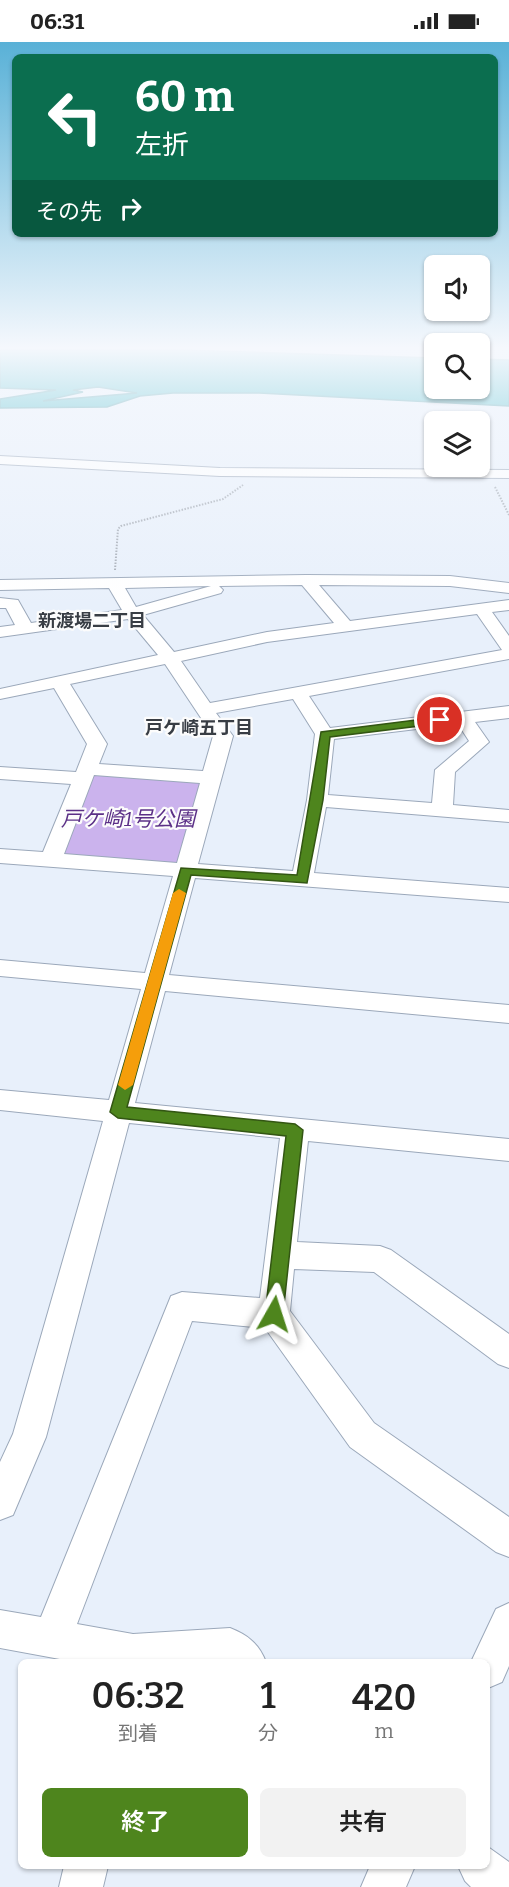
<!DOCTYPE html>
<html lang="ja">
<head>
<meta charset="utf-8">
<style>
  body { margin:0; font-family:Bitter,"Noto Sans JP",serif; background:#f2f2f2; color:#222; height:100vh; display:flex; flex-direction:column; font-size:22px; white-space:nowrap }
  * { box-sizing:border-box; margin:0 }
  p { font-size:20px; color:#767676 }
  .icon { flex:none; width:33px; height:33px; fill:none; stroke:currentColor; stroke-width:2; stroke-linecap:round; stroke-linejoin:round }
  .map { position:relative; flex:1; overflow:hidden }
  .sheet { position:absolute; left:18px; top:1617px; width:472px; height:210px; display:flex; flex-direction:column; background:#fff; border-radius:9px; box-shadow:0 2px 4px #0004 }
  .sheet>* { flex:none }
  .guide { position:absolute; left:12px; top:12px; width:486px; height:183px; border-radius:9px; box-shadow:0 2px 4px #0004; background:#0b6e4f; color:#fff; overflow:hidden }
  .controls { position:absolute; left:424px; top:213px; display:grid; gap:12px }
  .controls a { display:grid; place-items:center; width:66px; height:66px; border-radius:9px; background:#fff; box-shadow:0 2px 4px #0004; font-size:30px }
  .pin { position:absolute; display:grid; place-items:center; width:51px; height:51px; color:#fff; margin:-26px; border:3px solid #fff; border-radius:50%; box-shadow:0 2px 6px #0007 }
  .me { position:absolute; width:66px; margin:-33px; rotate:6deg; stroke-linejoin:round; filter:drop-shadow(0 0 4px #0008) }
  .turn { display:flex; align-items:center; gap:21px; height:126px; padding:0 24px; font-size:27px }
  .turn .icon { width:78px; height:78px; stroke-width:2.5 }
  .turn b { display:block; font-size:42px; line-height:51px }
  .then { display:flex; align-items:center; height:57px; padding:0 24px; background:#0003; gap:12px; font-size:22px }
  .eta { display:flex; justify-content:space-evenly; align-items:center; height:102px; text-align:center }
  .eta b { font-size:36px; font-weight:600; line-height:42px }
  .primary-button { display:flex; gap:12px; margin-top:auto; padding:12px 24px }
  .primary-button a { flex:1; height:69px; border-radius:9px; background:#4e851d; color:#fff; font-size:24px; font-weight:600; line-height:69px; text-align:center }
  .primary-button a+a { background:#f2f2f2; color:#222 }
  .status { display:flex; justify-content:space-between; align-items:center; height:42px; padding:0 30px; background:#fff; direction:ltr }
  .status svg { height:16px; fill:currentColor }
  .map>svg:first-child { display:block }
</style>
</head>
<body>
<div class="status"><b>06:31</b><svg viewBox="0 0 49 12"><path d="M0 12V9h3v3zM5 12V6h3v6zM10 12V3h3v9zM15 12V0h3v12zM26 1h20v11H26zM47 4h2v5h-2z"/></svg></div>
<div class="map">
<svg width="509" height="1845" viewBox="0 0 509 1845">
  <rect width="100%" height="100%" fill="#e8f0fb"/>
  <path fill="#cbb3ed" d="M 92,732 L 203,740 L 179,824 L 60,814 Z"/>
  <path fill="#22adbd" stroke="#298b99" stroke-width="1.5" fill-rule="evenodd" d="M 0,308 L 184,308 L 435,316 L 435,346 L 480,346 L 480,317 L 509,318 L 509,364 L 259,351 L 173,351 L 140,354 L 107,365 L 0,366 L 0,357 L 56,348 L 0,346 ZM 98,345 L 137,351 L 43,359 L 83,350 L 73,348 Z"/>
  <g fill="none" stroke-linecap="round" stroke-linejoin="round">
    <defs>
      <path id="minor" d="M 0,414 L 220,426 L 509,428 L 509,436 L 220,434 L 0,422 Z
        M 306,533 L 450,534 L 509,541 L 509,551 L 450,544 L 319,543 L 350,579 L 509,558 L 509,568 L 492,570 L 509,594 L 509,617 L 309,654 L 330,686 L 509,664 L 509,676 L 475,680 L 489,700 L 455,730 L 453,763 L 509,768 L 509,780 L 326,765 L 314,831 L 509,846 L 509,860 L 195,836 L 169,933 L 509,963 L 509,981 L 165,949 L 135,1061 L 509,1097 L 509,1119 L 308,1099 L 297,1200 L 380,1204 L 391,1208 L 509,1292 L 509,1326 L 498,1322 L 374,1230 L 294,1227 L 290,1269 L 374,1381 L 509,1475 L 509,1515 L 496,1510 L 350,1405 L 265,1286 L 192,1279 L 77,1582 L 133,1592 L 230,1586 C 248,1593 259,1602 266,1620 L 76,1620 L 0,1606 L 0,1568 L 41,1575 L 171,1254 L 182,1250 L 260,1256 L 280,1096 L 129,1081 L 46,1395 L 13,1473 L 0,1478 L 0,1420 L 13,1392 L 103,1079 L 0,1068 L 0,1048 L 109,1058 L 141,947 L 0,934 L 0,918 L 145,931 L 173,834 L 0,821 L 0,807 L 43,810 L 71,742 L 0,737 L 0,725 L 76,730 L 87,702 L 54,646 L 0,657 L 0,647 L 158,613 L 128,577 L 0,595 L 0,585 L 15,583 L 6,566 L 0,566 L 0,556 L 18,558 L 31,581 L 122,568 L 109,546 L 0,548 L 0,538 ZM 302,543 L 334,581 L 267,590 L 174,610 L 143,573 L 221,551 L 223,548 L 219,544 ZM 211,544 L 136,565 L 125,546 ZM 477,572 L 502,608 L 210,661 L 181,619 L 267,600 ZM 165,622 L 213,694 L 203,729 L 99,722 L 107,702 L 70,642 ZM 293,657 L 315,692 L 307,758 L 293,829 L 198,822 L 233,694 L 216,671 ZM 458,682 L 469,699 L 435,728 L 432,761 L 328,753 L 334,697 ZM 94,733 L 200,741 L 177,821 L 64,812 Z
        M 509,1561 L 509,1624 L 502,1640 L 488,1646 L 488,1620 L 471,1620 L 496,1567 Z
        M 488,1805 L 509,1820 L 509,1845 L 471,1845 L 465,1839 L 458,1824 L 488,1824 Z
        M 64,1824 L 108,1824 L 103,1845 L 59,1845 Z
        M 370,1824 L 415,1824 L 406,1845 L 361,1845 Z"/>
    </defs>
    <use href="#minor" stroke="#9ba8ba" stroke-width="2"/>
    <path stroke="#a3aab4" stroke-width="2" stroke-dasharray="1.5 1.5" stroke-linecap="butt" d="M 495,445 L 509,473
      M 115,528 L 118,487 L 121,484 L 223,457 L 243,443"/>
    <use href="#minor" fill="#fff" fill-rule="evenodd"/>
  </g>
  <linearGradient id="sky" x2="0" y2="1"><stop stop-color="#59b1d7"/><stop offset="0.54" stop-color="#f5f8fd"/><stop offset="1" stop-color="#f5f8fd" stop-opacity="0"/></linearGradient>
  <rect width="509" height="566" fill="url(#sky)"/>
  <path fill="#4e851d" stroke="#335613" stroke-width="1.5" d="M 440,675 L 444,676 L 444,681 L 330,695 L 323,758 L 307,841 L 191,833 L 127,1065 L 295,1082 L 303,1088 L 283,1272 L 280,1278 L 274,1281 L 268,1278 L 265,1272 L 286,1094 L 118,1076 L 110,1070 L 181,826 L 297,833 L 321,690 Z"/>
  <path fill="#f59e0b" d="M 179,847 L 186,851 L 133,1043 L 125,1048 L 118,1043 L 173,851 Z"/>
  <g text-anchor="middle" dominant-baseline="central" stroke-width="4.5" stroke-linejoin="round" paint-order="stroke">
    <g font-size="18" font-weight="bold" fill="#383d44" stroke="#fcfcfc">
      <text x="92" y="579">新渡場二丁目</text>
      <text x="199" y="686">戸ケ崎五丁目</text>
    </g>
    <g font-size="21" font-style="italic" fill="#5b3087" stroke="#fcfcfc">
      <text x="128" y="777">戸ケ崎1号公園</text>
    </g>
  </g>
</svg>
<div class="controls">
<a><svg class="icon" aria-label="sound" viewBox="0 0 24 24"><path d="M4 9h4l5-4v14l-5-4H4zM17 9q2 3 0 6"/></svg></a>
<a><svg class="icon" aria-label="search" viewBox="0 0 24 24"><circle cx="10" cy="10" r="6"/><path d="M15 15l6 6"/></svg></a>
<a><svg class="icon" aria-label="layers" viewBox="0 0 24 24"><path d="M12 4l9 5-9 5-9-5zM3 14l9 5 9-5"/></svg></a>
</div>
<div class="pin" style="left:440px;top:678px;background:#d93025"><svg class="icon" aria-label="arrive" viewBox="0 0 24 24"><path d="M6 21V4h12l-3 4 3 4H6"/></svg></div>
<svg class="me" style="left:274px;top:1272px" viewBox="-20 -20 40 40"><path d="M0-17L14 15 0 8-14 15z" fill="#4e851d" stroke="#fff" stroke-width="4"/></svg>
<div class="guide">
<div class="turn"><svg class="icon" aria-label="left" viewBox="0 0 24 24"><path d="M17 20v-9H6M10 6l-5 5 5 5"/></svg><div><b>60 m</b>左折</div></div>
<div class="then">その先<svg class="icon" aria-label="right" viewBox="0 0 24 24"><path d="M7 20v-9h11M14 6l5 5-5 5"/></svg></div>
</div>
<section class="sheet">
<div class="eta">
<div><b>06:32</b><p>到着</p></div>
<div><b>1</b><p>分</p></div>
<div><b>420</b><p>m</p></div>
</div>
<div class="primary-button"><a>終了</a><a>共有</a></div>
</section>
</div>
</body>
</html>
